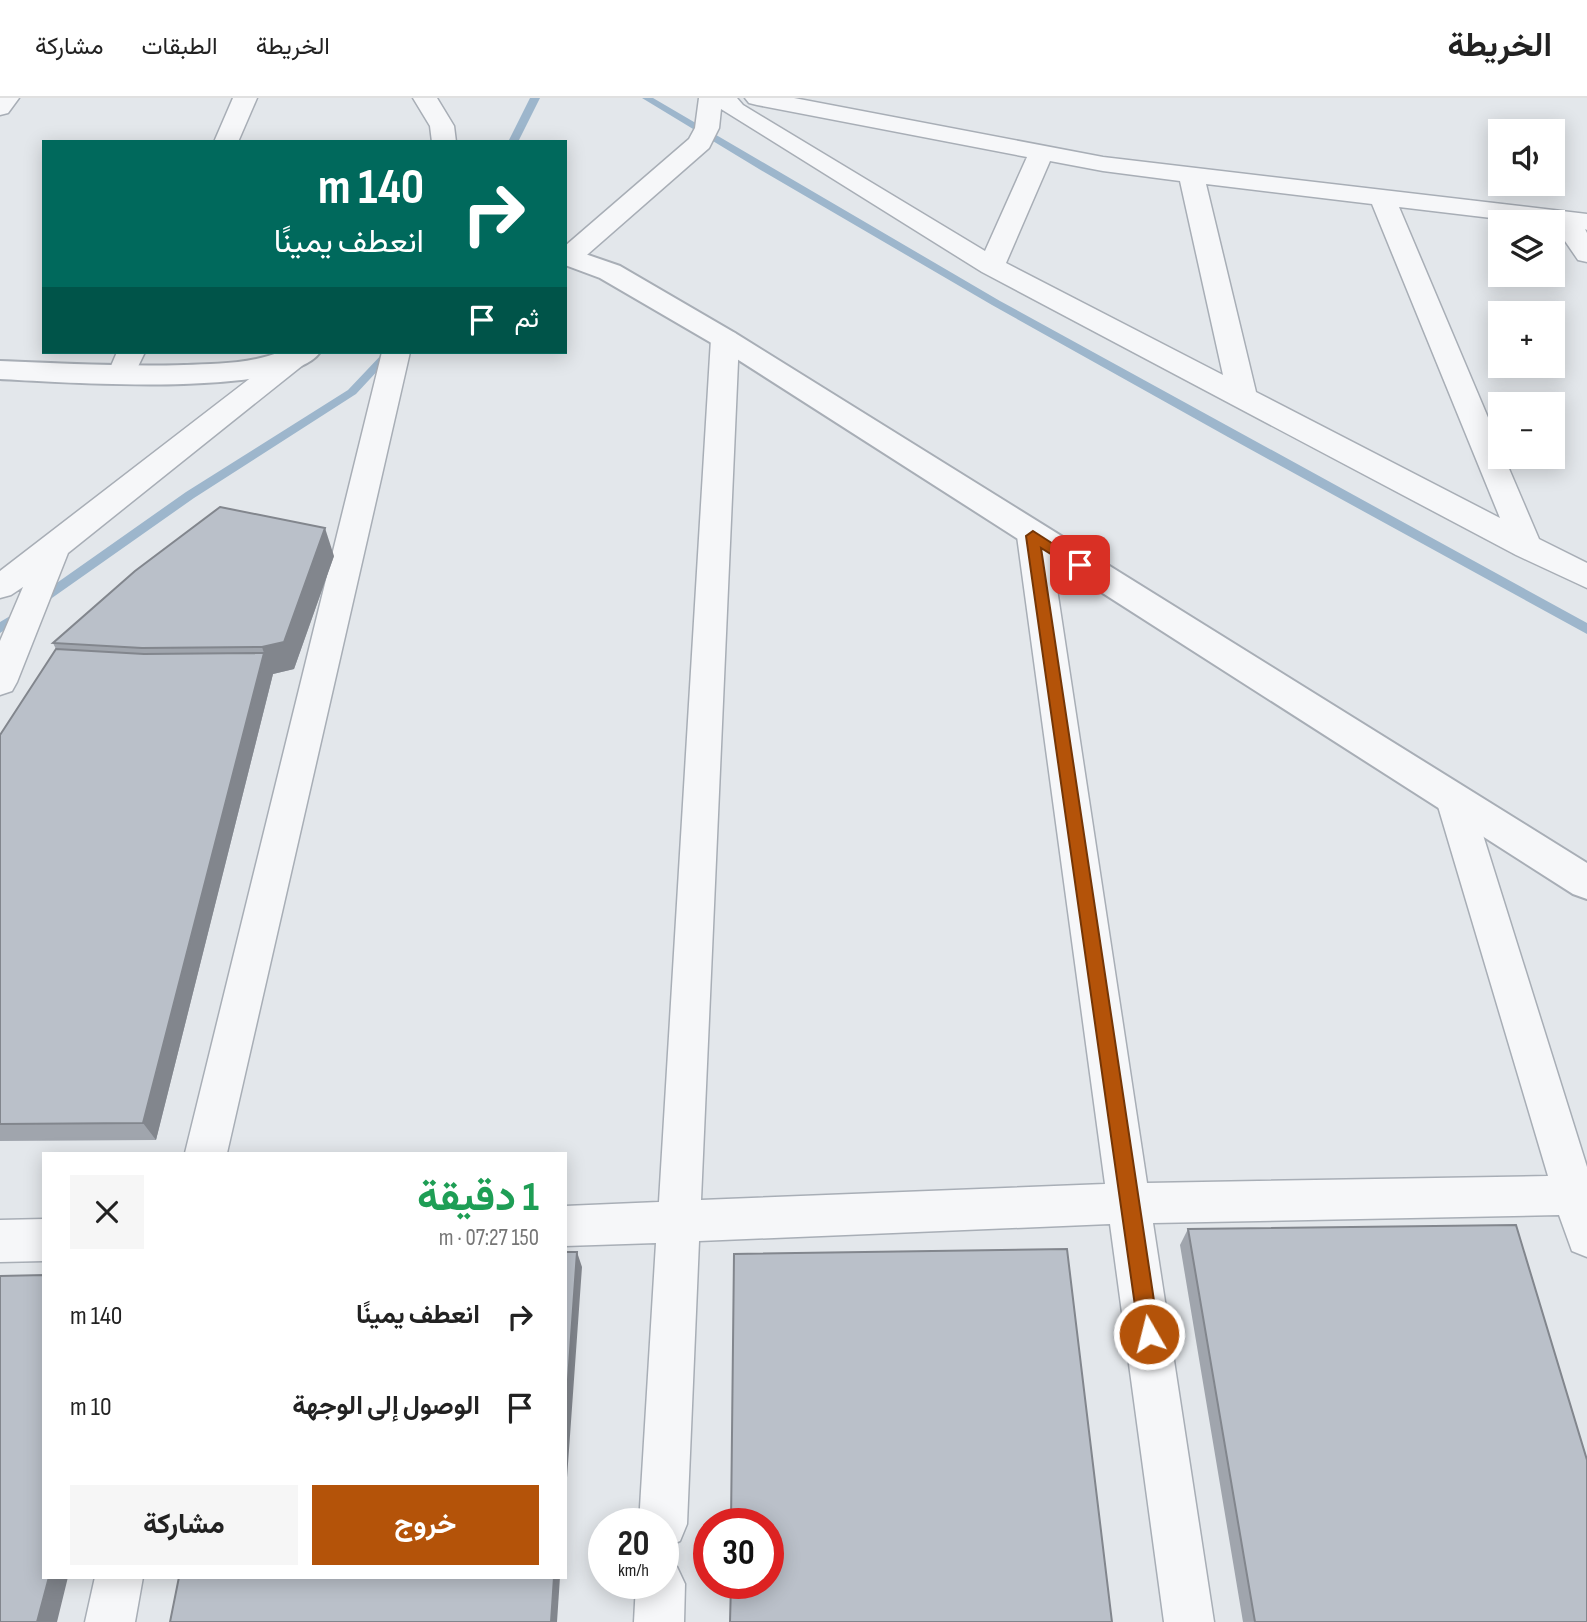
<!DOCTYPE html>
<html lang="ar">
<head>
<meta charset="utf-8">
<style>
  body { margin:0; font-family:"Sofia Sans Condensed",Vazirmatn,sans-serif; background:#f6f6f6; color:#222; direction:rtl; height:100vh; display:flex; flex-direction:column; font-size:26px; white-space:nowrap }
  * { box-sizing:border-box; margin:0 }
  p { font-size:23px; color:#767676 }
  .icon { flex:none; width:38px; height:38px; fill:none; stroke:currentColor; stroke-width:2; stroke-linecap:round; stroke-linejoin:round }
  .map { position:relative; flex:1; overflow:hidden; direction:ltr }
  .details { position:absolute; left:42px; top:1054px; width:525px; height:427px; display:flex; flex-direction:column; background:#fff; border-radius:0px; box-shadow:0 4px 18px #0003; direction:rtl }
  .details>* { flex:none }
  .banner { position:absolute; left:42px; top:42px; width:525px; height:214px; border-radius:0px; box-shadow:0 4px 18px #0003; direction:rtl; background:#00695c; color:#fff; overflow:hidden }
  .buttons { position:absolute; left:1488px; top:21px; display:grid; gap:14px }
  .buttons a { display:grid; place-items:center; width:77px; height:77px; border-radius:0px; background:#fff; box-shadow:0 4px 18px #0003; font-size:35px }
  .speed { position:absolute; left:588px; top:1410px; display:flex; gap:14px; font-size:35px; font-weight:700; text-align:center }
  .speed>* { display:grid; place-content:center; width:91px; height:91px; border-radius:50%; background:#fff; box-shadow:0 4px 18px #0003; line-height:1 }
  .speed small { font-size:18px; font-weight:400 }
  .speed .limit { border:10px solid #d22; background:#fff; color:#111 }
  .pin { position:absolute; display:grid; place-items:center; width:60px; height:60px; color:#fff; margin:-30px; border-radius:14px; box-shadow:0 4px 10px #0006 }
  .me { position:absolute; width:77px; margin:-38px; rotate:352deg; stroke-linejoin:round; filter:drop-shadow(0 0 5px #0008) }
  .turn { display:flex; align-items:center; gap:24px; height:147px; padding:0 28px; font-size:32px }
  .turn .icon { width:91px; height:91px; stroke-width:2.5 }
  .turn b { display:block; font-size:49px; line-height:60px }
  .then { display:flex; align-items:center; height:66px; padding:0 28px; background:#0003; gap:14px; font-size:26px }
  .round { display:grid; place-items:center; flex:none; width:74px; height:74px; border-radius:0px; background:#f6f6f6 }
  .headline { display:flex; align-items:center; justify-content:space-between; height:119px; padding:0 28px }
  h1 { font-size:42px; font-weight:700; line-height:52px; color:#1e9e55 }
  .action { display:flex; gap:14px; margin-top:auto; padding:14px 28px }
  .action a { flex:1; height:80px; border-radius:0px; background:#b45309; color:#fff; font-size:28px; font-weight:700; line-height:80px; text-align:center }
  .action a+a { background:#f6f6f6; color:#222 }
  ul { padding:0; list-style:none }
  li { display:flex; align-items:center; gap:21px; height:91px; padding:0 28px }
  li div { flex:1 }
  li b { display:block; font-size:26px }
  li em { font-style:normal }
  header { display:flex; align-items:center; gap:42px; box-sizing:border-box; height:98px; padding:0 35px; background:#fff; border-bottom:2px solid #e0e0e0 }
  header strong { font-size:33px }
  nav { display:flex; gap:38px; margin-inline-start:auto; font-size:24px }
  .map>svg:first-child { display:block }
</style>
</head>
<body>
<header>
<strong>الخريطة</strong>
<nav><a>الخريطة</a><a>الطبقات</a><a>مشاركة</a></nav>
</header>
<div class="map">
<svg width="1587" height="1524" viewBox="0 0 1587 1524">
  <rect width="100%" height="100%" fill="#e3e7eb"/>
  <g fill="none" stroke-linecap="round" stroke-linejoin="round">
    <path fill="#9db6cc" fill-rule="evenodd" d="M 530,0 L 540,0 L 518,44 L 508,44 Z
      M 642,0 L 653,0 L 1000,203 L 1587,525 L 1587,536 L 1228,339 L 992,207 L 759,71 Z
      M 384,254 L 395,254 L 356,296 L 194,400 L 42,507 L 34,507 L 32,504 L 34,501 L 186,394 L 348,292 Z
      M 22,511 L 28,515 L 26,518 L 0,535 L 0,524 Z"/>
    <defs>
      <path id="minor" d="M 0,0 L 19,0 L 8,15 L 0,17 Z
        M 233,0 L 257,0 L 238,44 L 214,44 Z
        M 413,0 L 437,0 L 454,28 L 456,44 L 432,44 L 430,28 Z
        M 699,0 L 737,0 L 743,7 L 985,153 L 1027,59 L 757,7 L 749,5 L 745,0 L 794,0 L 1103,59 L 1587,116 L 1587,132 L 1585,131 L 1587,135 L 1587,164 L 1578,162 L 1552,124 L 1525,124 L 1399,109 L 1500,348 L 1500,359 L 1504,359 L 1539,441 L 1587,465 L 1587,490 L 1516,457 L 982,174 L 721,11 L 719,30 L 709,50 L 580,163 L 565,163 L 565,148 L 689,41 L 695,30 ZM 1050,63 L 1103,73 L 1180,83 L 1223,277 L 1006,165 ZM 1206,86 L 1372,106 L 1500,420 L 1256,294 Z
        M 725,232 L 735,235 L 739,241 L 701,1102 L 1105,1086 L 1017,438 L 1022,430 L 1033,427 L 1044,430 L 1049,438 L 1147,1085 L 1548,1078 L 1437,705 L 1442,695 L 1455,691 L 1468,695 L 1473,705 L 1587,1069 L 1587,1159 L 1572,1153 L 1559,1117 L 1153,1125 L 1214,1524 L 1164,1524 L 1110,1126 L 699,1143 L 687,1426 L 680,1443 L 663,1450 L 663,1426 L 639,1426 L 656,1145 L 565,1148 L 565,1108 L 659,1104 L 711,241 L 715,235 Z
        M 117,254 L 145,254 L 132,281 L 122,284 L 112,281 L 108,275 Z
        M 299,254 L 307,261 L 303,267 L 68,455 L 17,584 L 12,593 L 0,597 L 0,543 L 23,489 L 11,497 L 0,500 L 0,473 L 283,255 Z
        M 382,254 L 410,254 L 227,1055 L 185,1055 Z
        M 44,1121 L 44,1163 L 0,1164 L 0,1122 Z
        M 663,1463 L 677,1469 L 685,1486 L 684,1524 L 634,1524 L 636,1486 L 663,1486 Z
        M 95,1479 L 143,1479 L 135,1524 L 85,1524 Z"/>
      <path id="tertiary" d="M 565,149 L 620,168 L 735,235 L 1587,765 L 1587,801 L 1573,796 L 715,247 L 600,180 L 565,167 Z
        M 280,254 L 320,254 C 288,301 57,284 0,281 L 0,263 C 61,265 122,269 184,267 C 215,266 250,266 280,254 Z"/>
    </defs>
    <use href="#minor" stroke="#a8aeb6" stroke-width="3"/>
    <use href="#tertiary" stroke="#a8aeb6" stroke-width="4"/>
    <use href="#minor" fill="#f6f7f9" fill-rule="evenodd"/>
    <use href="#tertiary" fill="#f6f7f9" fill-rule="evenodd"/>
  </g>
  <path fill="#a0a5ad" d="M 334,458 L 294,571 L 273,576 L 156,1042 L 0,1043 L 0,637 L 56,551 L 53,545 Z
    M 1188,1131 L 1587,1524 L 1243,1524 L 1180,1147 Z"/>
  <path fill="#82868d" d="M 325,430 L 334,458 L 294,571 L 273,576 L 156,1042 L 143,1025 L 264,555 L 262,549 Z
    M 577,1154 L 582,1169 L 565,1408 L 565,1324 Z
    M 49,1479 L 68,1479 L 57,1524 L 37,1524 Z
    M 554,1479 L 560,1479 L 557,1524 L 551,1524 Z"/>
  <path fill="#bac0c9" stroke="#82868d" stroke-width="2" d="M 220,409 L 325,430 L 284,544 L 262,549 L 142,550 L 53,545 L 135,473 Z
    M 56,551 L 144,556 L 264,555 L 143,1025 L 0,1026 L 0,637 Z
    M 1516,1127 L 1587,1362 L 1587,1524 L 1255,1524 L 1188,1131 Z
    M 1067,1151 L 1112,1524 L 730,1524 L 731,1486 L 768,1486 L 768,1426 L 731,1426 L 734,1156 Z
    M 565,1154 L 577,1154 L 565,1324 Z
    M 44,1177 L 44,1479 L 49,1479 L 37,1524 L 0,1524 L 0,1178 Z
    M 179,1479 L 554,1479 L 551,1524 L 170,1524 Z"/>
  <path fill="#b45309" stroke="#753606" stroke-width="2" d="M 1033,433 L 1086,467 L 1080,472 L 1075,471 L 1041,450 L 1159,1236 L 1156,1243 L 1149,1246 L 1142,1243 L 1139,1236 L 1026,438 Z"/>
</svg>
<div class="buttons">
<a><svg class="icon" aria-label="sound" viewBox="0 0 24 24"><path d="M4 9h4l5-4v14l-5-4H4zM17 9q2 3 0 6"/></svg></a>
<a><svg class="icon" aria-label="layers" viewBox="0 0 24 24"><path d="M12 4l9 5-9 5-9-5zM3 14l9 5 9-5"/></svg></a>
<a>+</a>
<a>−</a>
</div>
<div class="speed"><div>20<small>km/h</small></div><div class="limit">30</div></div>
<div class="pin" style="left:1080px;top:467px;background:#d93025"><svg class="icon" aria-label="arrive" viewBox="0 0 24 24"><path d="M6 21V4h12l-3 4 3 4H6"/></svg></div>
<svg class="me" style="left:1149px;top:1236px" viewBox="-20 -20 40 40"><circle r="17" fill="#b45309" stroke="#fff" stroke-width="3"/><path d="M0-11L8 9 0 5-8 9z" fill="#fff"/></svg>
<div class="banner">
<div class="turn"><svg class="icon" aria-label="right" viewBox="0 0 24 24"><path d="M7 20v-9h11M14 6l5 5-5 5"/></svg><div><b>140 m</b>انعطف يمينًا</div></div>
<div class="then">ثم<svg class="icon" aria-label="arrive" viewBox="0 0 24 24"><path d="M6 21V4h12l-3 4 3 4H6"/></svg></div>
</div>
<section class="details">
<div class="headline"><div><h1>1 دقيقة</h1><p>150 m · 07:27</p></div><a class="round"><svg class="icon" aria-label="close" viewBox="0 0 24 24"><path d="M6 6l12 12M18 6L6 18"/></svg></a></div>
<ul>
<li><svg class="icon" aria-label="right" viewBox="0 0 24 24"><path d="M7 20v-9h11M14 6l5 5-5 5"/></svg><div><b>انعطف يمينًا</b></div><em>140 m</em></li>
<li><svg class="icon" aria-label="arrive" viewBox="0 0 24 24"><path d="M6 21V4h12l-3 4 3 4H6"/></svg><div><b>الوصول إلى الوجهة</b></div><em>10 m</em></li>
</ul>
<div class="action"><a>خروج</a><a>مشاركة</a></div>
</section>
</div>
</body>
</html>
